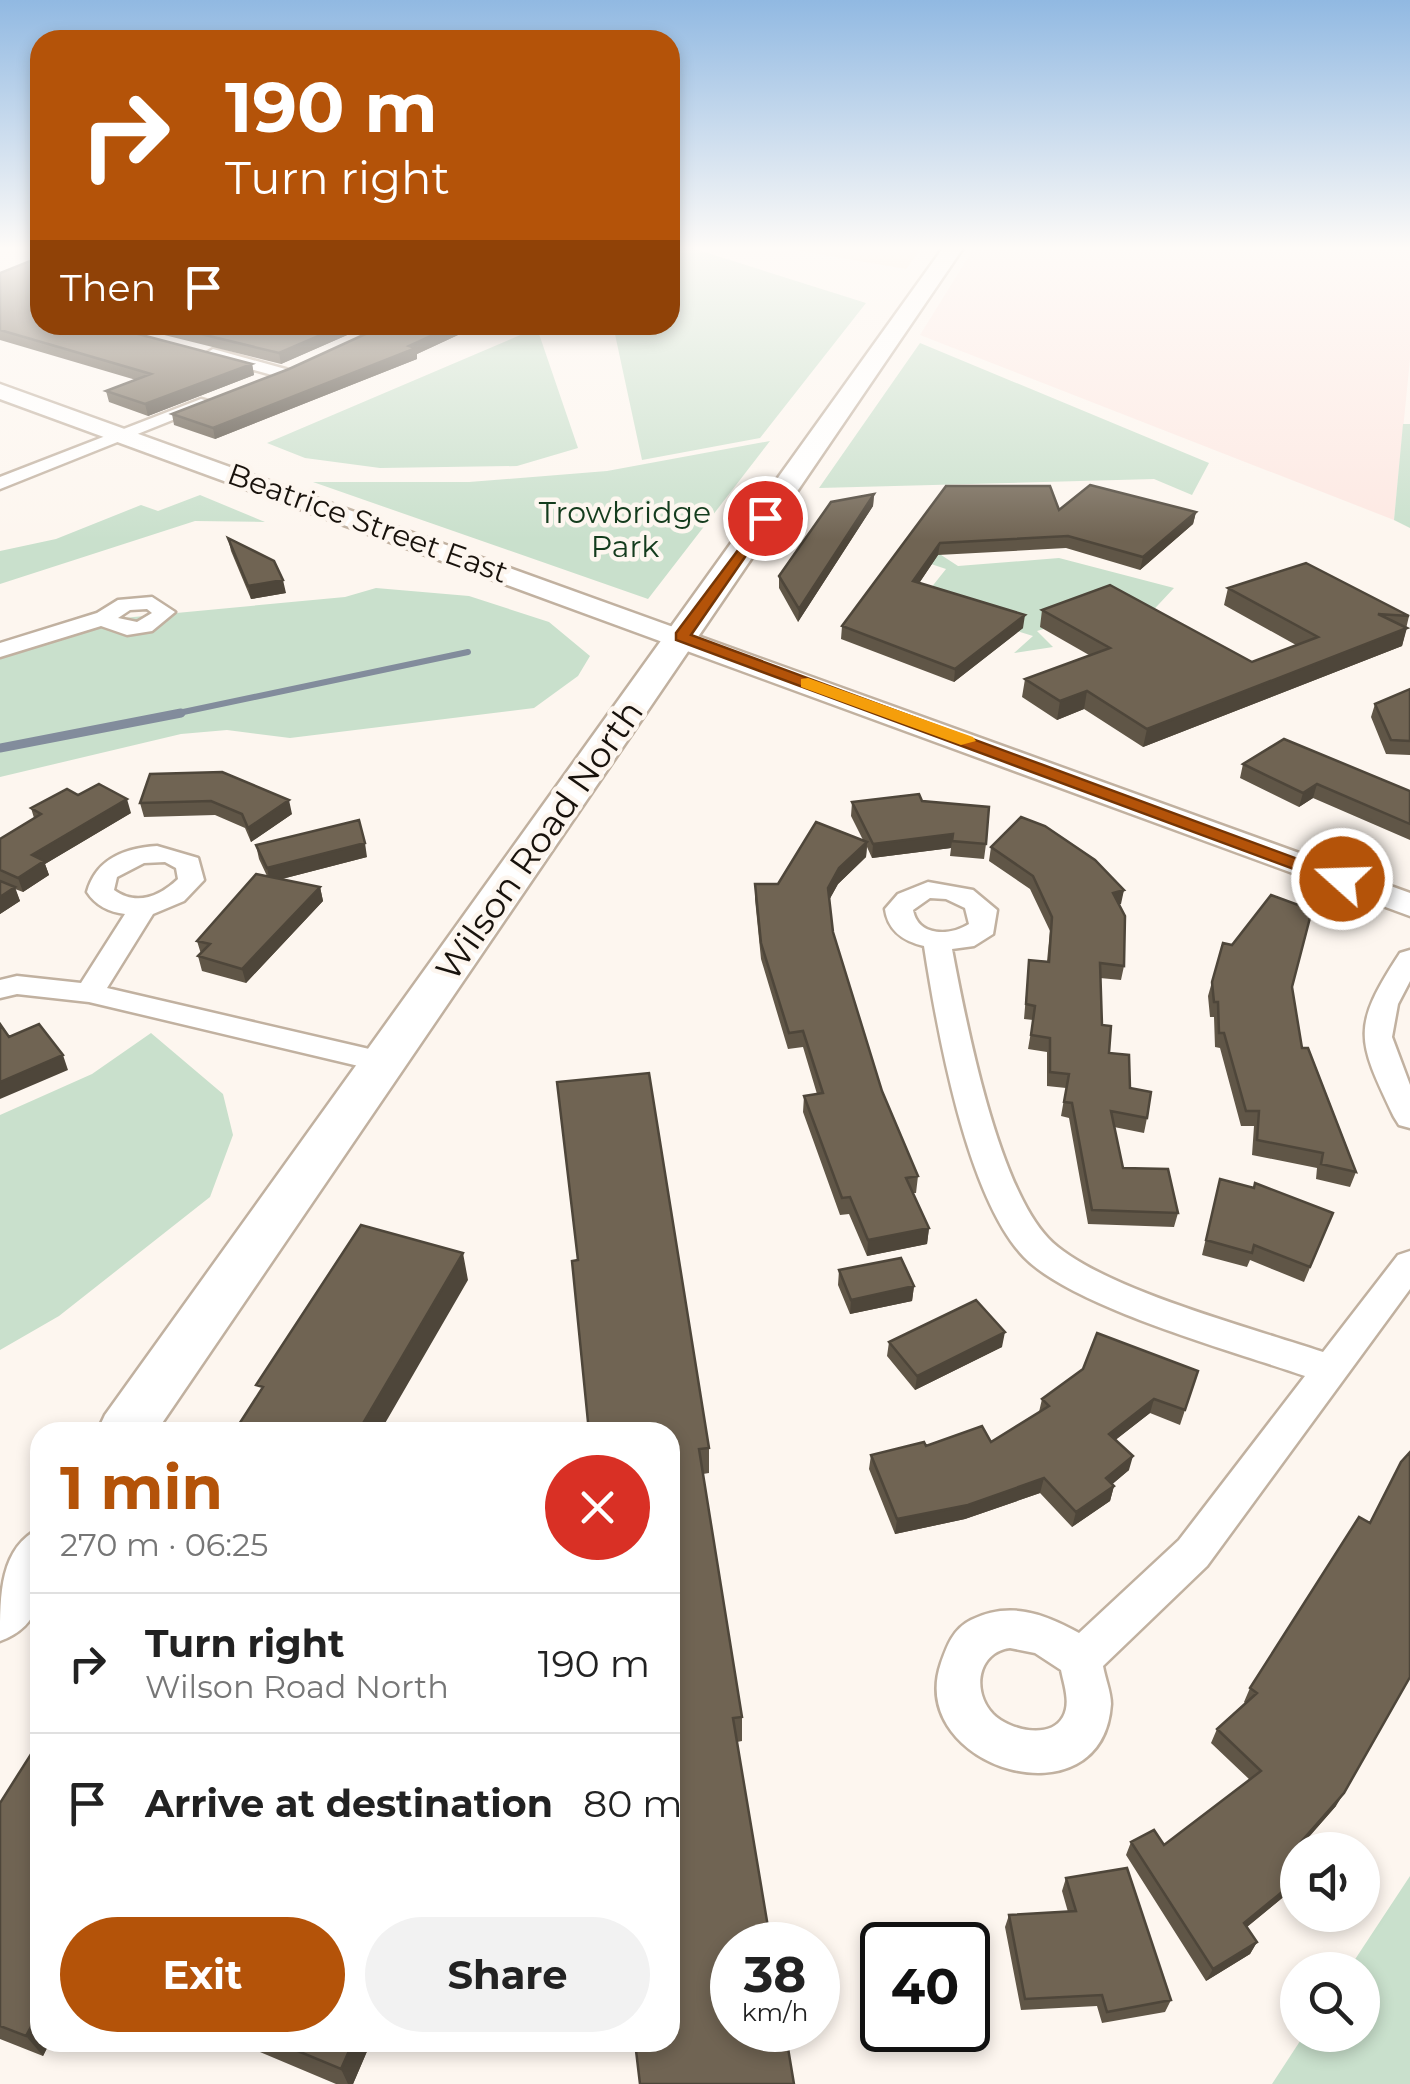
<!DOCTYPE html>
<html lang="en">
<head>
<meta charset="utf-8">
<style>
  body { margin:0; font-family:Montserrat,sans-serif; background:#f2f2f2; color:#222; height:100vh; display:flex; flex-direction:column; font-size:38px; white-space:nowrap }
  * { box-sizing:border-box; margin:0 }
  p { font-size:32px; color:#767676 }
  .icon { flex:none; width:55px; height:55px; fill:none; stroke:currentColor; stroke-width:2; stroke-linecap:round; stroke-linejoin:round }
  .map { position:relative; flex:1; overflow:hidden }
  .sheet { position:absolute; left:30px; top:1422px; width:650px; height:630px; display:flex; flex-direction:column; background:#fff; border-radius:30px; box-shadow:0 5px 15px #0003 }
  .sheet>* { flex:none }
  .top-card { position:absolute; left:30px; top:30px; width:650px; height:305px; border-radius:30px; box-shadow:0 5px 15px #0003; background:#b45309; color:#fff; overflow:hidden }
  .buttons { position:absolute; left:1280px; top:1832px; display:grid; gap:20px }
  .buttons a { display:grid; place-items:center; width:100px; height:100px; border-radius:50%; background:#fff; box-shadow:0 5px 15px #0003; font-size:50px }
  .speed { position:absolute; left:710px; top:1922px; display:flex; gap:20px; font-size:50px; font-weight:700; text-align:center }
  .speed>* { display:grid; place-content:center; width:130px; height:130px; border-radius:50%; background:#fff; box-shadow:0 5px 15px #0003; line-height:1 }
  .speed small { font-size:25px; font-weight:400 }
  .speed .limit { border:5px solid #111; border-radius:15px; background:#fff; color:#111 }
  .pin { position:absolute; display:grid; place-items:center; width:85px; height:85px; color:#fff; margin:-42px; border:5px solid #fff; border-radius:50%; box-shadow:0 2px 10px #0007 }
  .me { position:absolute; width:110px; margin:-55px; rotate:290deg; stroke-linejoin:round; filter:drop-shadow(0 0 8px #0008) }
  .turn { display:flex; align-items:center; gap:35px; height:210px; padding:0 30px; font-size:45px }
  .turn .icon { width:130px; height:130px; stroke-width:2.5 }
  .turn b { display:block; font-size:70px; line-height:85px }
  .then { display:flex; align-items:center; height:95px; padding:0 30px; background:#0003; gap:20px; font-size:38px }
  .round { display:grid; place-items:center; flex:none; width:105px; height:105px; border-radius:52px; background:#f2f2f2 }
  .summary { display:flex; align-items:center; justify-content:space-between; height:170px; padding:0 30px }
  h1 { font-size:60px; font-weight:700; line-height:75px; color:#b45309 }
  .action { display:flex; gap:20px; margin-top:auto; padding:20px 30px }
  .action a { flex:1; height:115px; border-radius:60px; background:#b45309; color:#fff; font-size:40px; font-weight:700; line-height:115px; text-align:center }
  .action a+a { background:#f2f2f2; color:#222 }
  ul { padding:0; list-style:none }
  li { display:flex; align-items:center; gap:30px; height:140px; padding:0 30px; border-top:2px solid #e0e0e0 }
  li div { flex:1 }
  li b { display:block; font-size:38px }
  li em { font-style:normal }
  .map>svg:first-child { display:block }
</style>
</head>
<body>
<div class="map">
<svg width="1410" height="2084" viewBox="0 0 1410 2084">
  <rect width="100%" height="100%" fill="#fdf6ef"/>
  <path fill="#fee8d0" d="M 783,248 L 922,248 L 906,269 Z"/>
  <path fill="#fde8e2" d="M 974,248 L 1410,249 L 1410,359 L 1394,520 L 920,335 Z"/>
  <path fill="#c9e0cc" d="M 670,248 L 692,248 L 866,303 L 760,438 L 642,460 L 613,325 L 670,325 Z
    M 537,328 L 578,448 L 517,466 L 380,468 L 305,458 L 267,443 Z
    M 920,343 L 1209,463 L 1192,495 L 1154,479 L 819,488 Z
    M 1403,424 L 1410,424 L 1410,528 L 1394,520 Z
    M 770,441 L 648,599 L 313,482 L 469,482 L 607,471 Z
    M 200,495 L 265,522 L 195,521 L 0,584 L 0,551 L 56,539 L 141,505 L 158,511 Z
    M 935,551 L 958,566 L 1059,558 L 1174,588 L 1143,621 L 1115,607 L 1037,631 L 1053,647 L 1014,653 L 1033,636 L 953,611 L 915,608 L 946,569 L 916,559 Z
    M 376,588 L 469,596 L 549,622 L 590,656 L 578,676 L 534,708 L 290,738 L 227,730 L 181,734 L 0,777 L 0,650 L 102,620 L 345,597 Z
    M 151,1033 L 223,1094 L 233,1135 L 210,1197 L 59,1316 L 0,1350 L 0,1115 L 92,1074 Z
    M 1410,1876 L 1410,2084 L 1272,2084 L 1304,2035 L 1362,2035 L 1362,1970 L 1348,1970 Z"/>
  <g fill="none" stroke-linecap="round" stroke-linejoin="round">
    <path stroke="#828c9c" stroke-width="6" d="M 169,715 L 468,652"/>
    <path stroke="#828c9c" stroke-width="9" d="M 0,748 L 181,713"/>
    <defs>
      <path id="minor" d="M 213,349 L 289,370 L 291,373 L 283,378 L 207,357 L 205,354 Z
        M 201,399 L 215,403 L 0,489 L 0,477 Z
        M 152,597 L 175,612 L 152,631 L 127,635 L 101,626 L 0,657 L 0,643 L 97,613 L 118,600 ZM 147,609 L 152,613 L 137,622 L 118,618 L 130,610 Z
        M 157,846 L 198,858 L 204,880 L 184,901 L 153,914 L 107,988 L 395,1055 L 399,1062 L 395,1069 L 384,1072 L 89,1002 L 17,994 L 0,998 L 0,980 L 17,976 L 81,983 L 125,914 C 109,912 96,906 87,892 C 96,859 124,848 157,846 ZM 165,862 L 176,868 L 178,879 C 159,897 136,906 114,890 L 117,877 L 144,863 Z
        M 928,882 L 973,890 L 997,910 L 993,934 L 974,946 L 952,949 C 966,1023 997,1184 1048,1238 C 1094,1287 1255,1329 1323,1352 L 1398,1255 L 1410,1251 L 1410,1289 L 1207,1566 L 1103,1666 C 1105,1678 1111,1692 1111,1704 C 1103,1827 905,1768 941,1663 C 947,1646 953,1629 971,1620 C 1009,1601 1043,1613 1079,1633 L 1179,1540 L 1305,1376 C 1236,1352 1072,1307 1024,1257 C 966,1196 937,1029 924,946 C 903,941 888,931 885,909 L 898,894 ZM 930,898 L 946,899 L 965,908 L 969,924 C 950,936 918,937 913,910 ZM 1010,1648 L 1035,1653 L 1061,1670 C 1064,1685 1071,1703 1063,1717 C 1050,1740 1009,1730 993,1714 C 971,1691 978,1652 1010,1648 Z
        M 1410,950 L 1410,981 L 1398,1004 L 1392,1037 L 1410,1085 L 1410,1128 L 1399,1125 L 1394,1117 C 1357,1039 1351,1028 1400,953 Z"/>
      <path id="tertiary" d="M 0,384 L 1410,893 L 1410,916 L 0,399 Z"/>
      <path id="secondary" d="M 943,248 L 963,248 L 156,1432 L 97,1432 L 105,1415 Z
        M 40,1528 C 40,1576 53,1621 0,1641 C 0,1593 0,1548 40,1528 Z"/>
    </defs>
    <use href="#minor" stroke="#c1b1a0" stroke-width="5"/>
    <use href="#tertiary" stroke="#c1b1a0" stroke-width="5"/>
    <use href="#secondary" stroke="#c1b1a0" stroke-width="5"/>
    <use href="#minor" fill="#fff" fill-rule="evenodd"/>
    <use href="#tertiary" fill="#fff" fill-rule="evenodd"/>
    <use href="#secondary" fill="#fff" fill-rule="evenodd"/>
  </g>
  <path fill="#605647" d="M 0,273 L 40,325 L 252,364 L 254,375 L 148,416 L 109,402 L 106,391 L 136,380 L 0,340 Z
    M 124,325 L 370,325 L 281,364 Z
    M 457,327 L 458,335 L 417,354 L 417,359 L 215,439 L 174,425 L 172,414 L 289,369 Z
    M 946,486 L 1059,510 L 1196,512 L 1193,524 L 1140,570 L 1066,548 L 938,555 L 919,583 L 1023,628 L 954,682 L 841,639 L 842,626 Z
    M 874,494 L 873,506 L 798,622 L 779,588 L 779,576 Z
    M 228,538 L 286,593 L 251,599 L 231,551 Z
    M 1228,588 L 1409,616 L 1402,646 L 1143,747 L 1084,709 L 1057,720 L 1022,697 L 1025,679 L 1089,655 L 1040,627 L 1042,610 L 1252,662 L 1296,645 L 1224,605 Z
    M 1410,689 L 1410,755 L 1386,754 L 1371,717 L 1375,704 Z
    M 1243,764 L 1410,791 L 1410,840 L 1313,798 L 1299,807 L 1240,778 Z
    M 150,774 L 292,814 L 251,842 L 245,828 L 215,815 L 144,817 L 140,803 Z
    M 78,795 L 131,813 L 45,864 L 49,875 L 23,892 L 15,889 L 20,901 L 0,914 L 0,839 L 34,818 L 31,808 Z
    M 922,801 L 986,844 L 984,859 L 950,856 L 951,848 L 872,858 L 867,847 L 866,857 L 838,884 L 829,900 L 833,932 L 882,1091 L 918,1176 L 916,1193 L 913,1193 L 929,1228 L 927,1244 L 867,1256 L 849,1214 L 840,1215 L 803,1112 L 804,1096 L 817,1094 L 803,1047 L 788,1049 L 761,959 L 755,899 L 755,884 L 778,884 L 863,840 L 851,816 L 852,802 Z
    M 256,845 L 367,857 L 282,879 L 320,887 L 323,901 L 246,983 L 202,971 L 198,956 L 201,954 L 197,941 L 267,876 L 259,859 Z
    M 991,847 L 1124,890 L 1119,905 L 1124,966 L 1121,980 L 1100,978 L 1102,1025 L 1109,1053 L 1147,1118 L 1144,1133 L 1114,1127 L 1123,1168 L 1178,1213 L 1174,1227 L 1088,1224 L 1069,1118 L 1061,1116 L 1066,1088 L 1047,1086 L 1047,1052 L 1028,1049 L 1033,1020 L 1024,1019 L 1029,960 L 1047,961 L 1050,931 L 1030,889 L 989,861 Z
    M 1223,943 L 1292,987 L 1302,1048 L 1356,1172 L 1350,1187 L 1316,1179 L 1317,1168 L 1252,1155 L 1254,1126 L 1241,1126 L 1220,1048 L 1215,1047 L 1214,1017 L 1210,1017 L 1208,996 Z
    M 557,1082 L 709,1448 L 709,1473 L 703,1474 L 742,1717 L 742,1741 L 737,1742 L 670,2042 Z
    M 1220,1179 L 1253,1188 L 1255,1183 L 1333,1213 L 1304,1282 L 1250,1260 L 1247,1267 L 1202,1255 Z
    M 839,1270 L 914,1286 L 912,1301 L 850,1314 L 838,1285 Z
    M 889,1342 L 1002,1347 L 915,1390 L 887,1356 Z
    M 1198,1371 L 1180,1425 L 1150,1413 L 1115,1440 L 1129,1470 L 1112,1484 L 1114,1486 L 1110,1501 L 1072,1527 L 1040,1493 L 965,1519 L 895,1534 L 869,1469 L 871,1455 L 926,1446 L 991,1442 L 1039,1412 L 1042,1399 Z
    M 1359,1517 L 1336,1806 L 1294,1854 L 1298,1857 L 1298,1885 L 1247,1927 L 1257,1942 L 1250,1954 L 1206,1981 L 1126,1855 L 1131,1842 L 1164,1845 L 1250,1780 L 1211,1743 L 1217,1729 L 1245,1703 L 1244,1702 L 1250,1688 Z
    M 0,1803 L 40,2042 L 50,2042 L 43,2056 L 0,2039 Z
    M 1066,1878 L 1171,2000 L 1165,2012 L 1102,2023 L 1097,2006 L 1021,2010 L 1005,1927 L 1009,1915 L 1068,1912 L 1062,1891 Z
    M 236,2042 L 371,2042 L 353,2084 L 336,2084 Z"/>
  <path fill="#4e463a" d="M 344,325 L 370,325 L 281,364 L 279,353 Z
    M 444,325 L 462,325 L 457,327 L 458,335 L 417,354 L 417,359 L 215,439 L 213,428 L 409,346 Z
    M 252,364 L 254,375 L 148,416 L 145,404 Z
    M 874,494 L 873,506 L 798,622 L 799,609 Z
    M 1196,512 L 1193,524 L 1140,570 L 1143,557 Z
    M 940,543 L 938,555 L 912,594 L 913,581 Z
    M 283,580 L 286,593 L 251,599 L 248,586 Z
    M 1025,615 L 1023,628 L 954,682 L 955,669 Z
    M 1407,628 L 1402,646 L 1143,747 L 1147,729 Z
    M 1087,691 L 1084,709 L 1057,720 L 1060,701 Z
    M 1317,784 L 1313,798 L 1299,807 L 1303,793 Z
    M 127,799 L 131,813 L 45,864 L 49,875 L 23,892 L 18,878 L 32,855 Z
    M 289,800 L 292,814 L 251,842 L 248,828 Z
    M 953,834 L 951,848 L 872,858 L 873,844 Z
    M 867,842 L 866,857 L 838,884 L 827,904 L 828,888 L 839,868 Z
    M 365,843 L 367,857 L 270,882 L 267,868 Z
    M 15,887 L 20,901 L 0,914 L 0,897 Z
    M 320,887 L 323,901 L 246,983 L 242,969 Z
    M 1124,890 L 1121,904 L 1110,907 L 1113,893 Z
    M 63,1055 L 68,1070 L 0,1099 L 0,1082 Z
    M 929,1228 L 927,1244 L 867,1256 L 868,1240 Z
    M 463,1253 L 468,1280 L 380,1432 L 358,1432 Z
    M 914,1286 L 912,1301 L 850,1314 L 851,1300 Z
    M 1005,1332 L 1002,1347 L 915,1390 L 917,1376 Z
    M 1154,1399 L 1150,1413 L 1104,1449 L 1109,1434 Z
    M 1133,1456 L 1129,1470 L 1102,1493 L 1106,1478 Z
    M 1044,1478 L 1040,1493 L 965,1519 L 895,1534 L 897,1519 Z
    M 1114,1486 L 1110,1501 L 1072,1527 L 1076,1512 Z
    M 1344,1793 L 1336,1806 L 1285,1864 L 1292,1852 Z
    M 1298,1879 L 1298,1885 L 1237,1935 L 1244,1923 Z
    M 1257,1942 L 1250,1954 L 1206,1981 L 1213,1969 Z
    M 40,2010 L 40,2042 L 50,2042 L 43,2056 L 26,2036 Z
    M 353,2042 L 371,2042 L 353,2084 L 348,2084 L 341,2069 Z"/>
  <path fill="#706453" stroke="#4e463a" stroke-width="2.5" d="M 40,257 L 40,325 L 104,325 L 252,364 L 145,404 L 106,391 L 151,374 L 0,330 L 0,273 Z
    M 164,325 L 344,325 L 279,353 Z
    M 385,325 L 455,325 L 409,346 L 416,348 L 213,428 L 172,414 L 289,369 Z
    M 1090,485 L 1196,512 L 1143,557 L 1068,536 L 940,543 L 913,581 L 1025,615 L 955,669 L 842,626 L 946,486 L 1050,486 L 1059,510 Z
    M 874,494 L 799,609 L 779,576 L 831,502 Z
    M 228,538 L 274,561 L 283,580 L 248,586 Z
    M 1306,563 L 1409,616 L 1378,614 L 1407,628 L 1147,729 L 1087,691 L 1060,701 L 1025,679 L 1110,648 L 1042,610 L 1110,585 L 1252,662 L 1318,637 L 1228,588 Z
    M 1410,689 L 1410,741 L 1391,740 L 1375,704 Z
    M 1284,739 L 1410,791 L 1410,824 L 1317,784 L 1303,793 L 1243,764 Z
    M 222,772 L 289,800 L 248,828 L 242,814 L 211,801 L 140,803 L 150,774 Z
    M 99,784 L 127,799 L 32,855 L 44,861 L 18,878 L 0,870 L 0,839 L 41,814 L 31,808 L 67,789 L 78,795 Z
    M 919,794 L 922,801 L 989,807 L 986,844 L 952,841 L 953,834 L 873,844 L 852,802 Z
    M 1021,817 L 1045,826 L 1095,860 L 1124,890 L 1113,893 L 1125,916 L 1124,966 L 1100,963 L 1102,1025 L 1111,1026 L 1109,1053 L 1129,1055 L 1130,1088 L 1151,1092 L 1147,1118 L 1111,1111 L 1123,1168 L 1168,1169 L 1178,1213 L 1092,1210 L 1072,1103 L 1064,1102 L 1069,1074 L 1050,1072 L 1050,1038 L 1031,1035 L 1035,1006 L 1026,1004 L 1029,960 L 1049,962 L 1052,917 L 1033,876 L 991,847 Z
    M 359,820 L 365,843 L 267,868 L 256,845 Z
    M 816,822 L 867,842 L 839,868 L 828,888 L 833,932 L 882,1091 L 918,1176 L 906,1178 L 929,1228 L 868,1240 L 850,1197 L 842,1198 L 804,1096 L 823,1093 L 803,1031 L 789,1033 L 761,943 L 755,884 L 778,884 Z
    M 256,874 L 320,887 L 242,969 L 198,956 L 210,944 L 197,941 Z
    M 0,881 L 15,887 L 0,897 Z
    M 1271,895 L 1312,910 L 1292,987 L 1302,1048 L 1308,1048 L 1356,1172 L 1321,1164 L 1323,1153 L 1257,1140 L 1259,1111 L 1246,1111 L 1224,1033 L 1219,1033 L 1218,1002 L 1214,1002 L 1212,982 L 1223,943 L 1232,945 Z
    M 0,1024 L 9,1037 L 39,1024 L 63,1055 L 0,1082 Z
    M 649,1073 L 709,1448 L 699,1449 L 742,1717 L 733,1718 L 771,1945 L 732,1945 L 732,2030 L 785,2030 L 794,2084 L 640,2084 L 635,2042 L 670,2042 L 670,1432 L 589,1432 L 572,1261 L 578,1260 L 557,1082 Z
    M 1220,1179 L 1254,1188 L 1255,1183 L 1333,1213 L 1310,1267 L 1254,1245 L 1252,1253 L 1206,1240 Z
    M 361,1225 L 463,1253 L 358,1432 L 234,1432 L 263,1387 L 256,1385 Z
    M 901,1258 L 914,1286 L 851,1300 L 839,1270 Z
    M 976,1300 L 1005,1332 L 917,1376 L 889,1342 Z
    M 1097,1333 L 1198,1371 L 1185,1410 L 1154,1399 L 1109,1434 L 1133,1456 L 1106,1478 L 1114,1486 L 1076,1512 L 1044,1478 L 968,1505 L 897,1519 L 871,1455 L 924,1442 L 926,1446 L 982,1426 L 991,1442 L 1049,1406 L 1042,1399 L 1083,1369 Z
    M 1410,1452 L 1410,1677 L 1344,1793 L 1292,1852 L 1298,1857 L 1298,1879 L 1244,1923 L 1257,1942 L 1213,1969 L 1131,1842 L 1154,1830 L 1164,1845 L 1261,1771 L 1217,1729 L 1257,1693 L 1250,1688 L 1359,1517 L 1370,1523 L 1401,1462 Z
    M 40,1740 L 40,2010 L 26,2036 L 0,2026 L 0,1803 Z
    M 1127,1868 L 1171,2000 L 1107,2012 L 1102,1995 L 1025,1999 L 1009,1915 L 1076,1911 L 1066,1878 Z
    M 276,2042 L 353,2042 L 341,2069 Z"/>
  <linearGradient id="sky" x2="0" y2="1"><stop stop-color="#91b9e2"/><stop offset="0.46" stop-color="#fefbf8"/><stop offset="1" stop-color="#fefbf8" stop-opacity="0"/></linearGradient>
  <rect width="1410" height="540" fill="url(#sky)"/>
  <path fill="#b45309" stroke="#753606" stroke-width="2.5" d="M 765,514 L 772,518 L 691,635 L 1352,879 L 1334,884 L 676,640 L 676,633 Z"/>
  <path fill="#f59e0b" d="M 808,678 L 973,737 L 976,741 L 961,745 L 801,687 L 801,679 Z"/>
  <g text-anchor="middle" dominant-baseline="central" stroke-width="9" stroke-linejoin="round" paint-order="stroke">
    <g font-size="30" fill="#143c1d" stroke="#fdf6ef">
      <text x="625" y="512">Trowbridge<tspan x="625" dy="34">Park</tspan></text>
    </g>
    <g font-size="30" fill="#18120c" stroke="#fdf6ef">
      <text transform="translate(368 523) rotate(20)">Beatrice Street East</text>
    </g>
    <g font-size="35" fill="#18120c" stroke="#fdf6ef">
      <text transform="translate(539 840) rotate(-55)">Wilson Road North</text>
    </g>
  </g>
</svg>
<div class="buttons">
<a><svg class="icon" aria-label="sound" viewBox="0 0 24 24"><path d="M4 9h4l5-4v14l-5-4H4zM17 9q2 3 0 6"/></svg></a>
<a><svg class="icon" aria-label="search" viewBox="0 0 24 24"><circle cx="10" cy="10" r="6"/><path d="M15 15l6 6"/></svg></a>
</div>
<div class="speed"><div>38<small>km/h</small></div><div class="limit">40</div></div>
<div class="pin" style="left:765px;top:518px;background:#d93025"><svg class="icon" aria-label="arrive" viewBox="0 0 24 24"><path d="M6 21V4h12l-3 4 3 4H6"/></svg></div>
<svg class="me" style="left:1342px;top:879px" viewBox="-20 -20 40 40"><circle r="17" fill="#b45309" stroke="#fff" stroke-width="3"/><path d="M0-11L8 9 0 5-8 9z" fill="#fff"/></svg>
<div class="top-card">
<div class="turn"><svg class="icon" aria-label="right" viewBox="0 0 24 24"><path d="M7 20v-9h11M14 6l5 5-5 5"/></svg><div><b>190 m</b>Turn right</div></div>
<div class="then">Then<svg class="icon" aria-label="arrive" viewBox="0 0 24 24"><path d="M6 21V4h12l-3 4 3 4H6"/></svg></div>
</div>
<section class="sheet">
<div class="summary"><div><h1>1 min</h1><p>270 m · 06:25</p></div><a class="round" style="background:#d93025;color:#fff"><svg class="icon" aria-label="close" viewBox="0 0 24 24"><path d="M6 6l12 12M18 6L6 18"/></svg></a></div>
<ul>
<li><svg class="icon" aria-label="right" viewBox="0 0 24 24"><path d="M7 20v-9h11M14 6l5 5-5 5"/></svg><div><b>Turn right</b><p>Wilson Road North</p></div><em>190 m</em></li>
<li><svg class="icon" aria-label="arrive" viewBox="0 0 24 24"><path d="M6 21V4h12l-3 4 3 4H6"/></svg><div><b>Arrive at destination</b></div><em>80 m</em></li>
</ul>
<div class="action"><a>Exit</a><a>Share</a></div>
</section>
</div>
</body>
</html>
